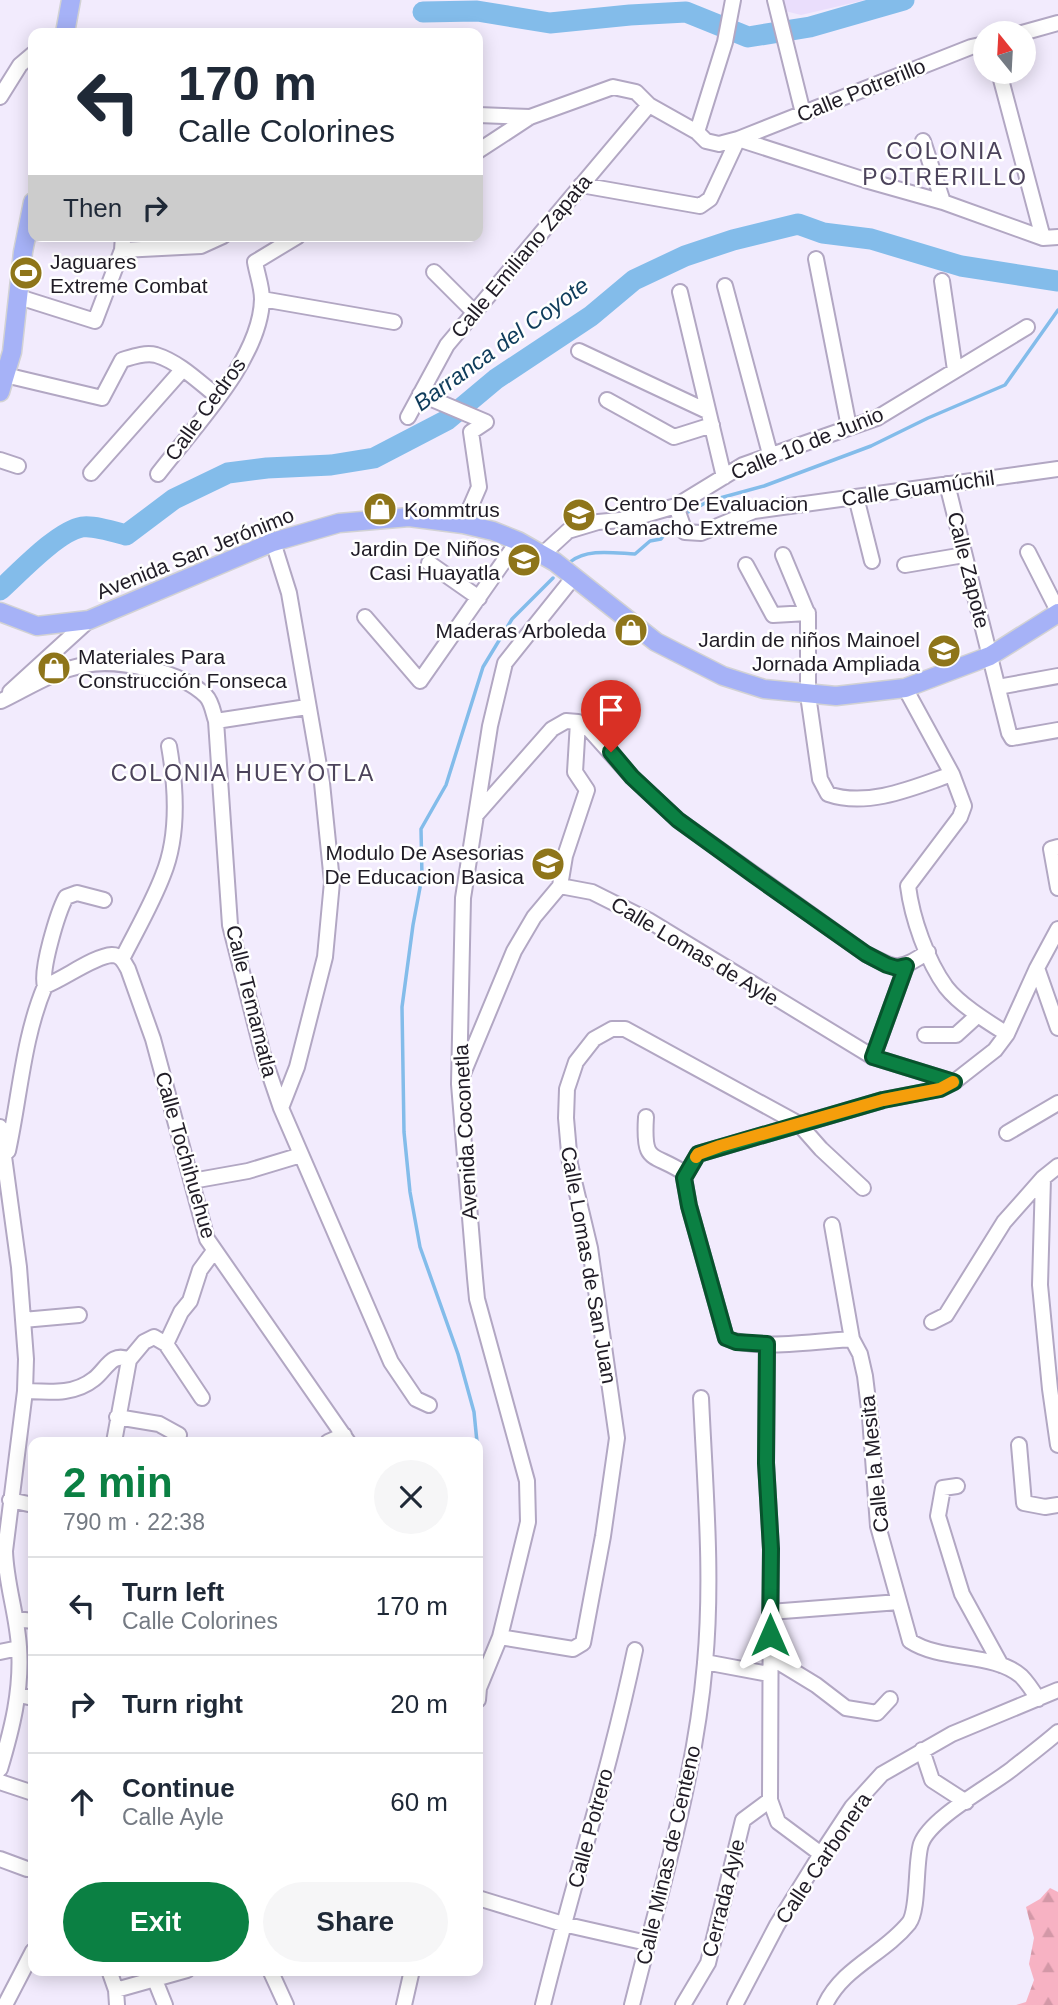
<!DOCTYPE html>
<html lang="en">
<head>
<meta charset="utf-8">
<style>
  body { margin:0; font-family:Helvetica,sans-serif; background:#f6f6f7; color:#1f2937; height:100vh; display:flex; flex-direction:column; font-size:26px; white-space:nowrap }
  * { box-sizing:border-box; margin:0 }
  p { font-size:23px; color:#747a83 }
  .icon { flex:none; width:38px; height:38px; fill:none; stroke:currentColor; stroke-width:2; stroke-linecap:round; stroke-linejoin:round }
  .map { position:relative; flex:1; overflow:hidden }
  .panel { position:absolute; left:28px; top:1437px; width:455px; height:539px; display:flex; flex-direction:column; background:#fff; border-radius:14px; box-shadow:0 4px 18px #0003 }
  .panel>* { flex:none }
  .guide { position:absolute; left:28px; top:28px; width:455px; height:214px; border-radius:14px; box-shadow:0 4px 18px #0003; background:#fff; color:#1f2937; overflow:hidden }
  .needle { width:46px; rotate:342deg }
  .tools { position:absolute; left:973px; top:21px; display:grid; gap:14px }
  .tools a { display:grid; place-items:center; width:63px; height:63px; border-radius:50%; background:#fff; box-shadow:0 4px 18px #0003; font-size:35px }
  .pin { position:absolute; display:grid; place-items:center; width:60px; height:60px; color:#fff; margin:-72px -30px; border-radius:50% 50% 50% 0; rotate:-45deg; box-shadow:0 0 7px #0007 }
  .pin .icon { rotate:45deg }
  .me { position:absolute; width:77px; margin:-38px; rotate:0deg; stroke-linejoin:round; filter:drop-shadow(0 0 5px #0008) }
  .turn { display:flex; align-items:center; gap:24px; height:147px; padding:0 35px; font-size:32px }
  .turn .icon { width:91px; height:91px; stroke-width:2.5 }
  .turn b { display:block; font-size:49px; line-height:60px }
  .then { display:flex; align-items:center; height:66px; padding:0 35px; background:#0003; gap:14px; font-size:26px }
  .round { display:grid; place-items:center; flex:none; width:74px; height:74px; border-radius:37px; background:#f6f6f7 }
  .headline { display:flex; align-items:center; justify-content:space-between; height:119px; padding:0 35px }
  h1 { font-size:42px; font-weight:700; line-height:52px; color:#0b8043 }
  .button { display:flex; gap:14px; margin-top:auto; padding:14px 35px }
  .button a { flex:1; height:80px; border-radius:42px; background:#0b8043; color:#fff; font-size:28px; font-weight:700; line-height:80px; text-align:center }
  .button a+a { background:#f6f6f7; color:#1f2937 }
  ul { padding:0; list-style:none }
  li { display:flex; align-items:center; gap:21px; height:98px; padding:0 35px; border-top:2px solid #e0e1e3 }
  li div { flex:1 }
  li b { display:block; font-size:26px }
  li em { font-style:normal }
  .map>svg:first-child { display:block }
</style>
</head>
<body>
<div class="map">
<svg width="1058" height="2005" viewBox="0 0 1058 2005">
  <defs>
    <pattern id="forest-firs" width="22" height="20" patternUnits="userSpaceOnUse" patternTransform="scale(1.75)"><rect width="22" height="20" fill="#f7b2c3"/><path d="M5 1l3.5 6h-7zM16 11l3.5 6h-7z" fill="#d398a7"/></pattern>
  </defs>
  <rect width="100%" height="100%" fill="#f2ebfd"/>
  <path fill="#eadefc" d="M 781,0 L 865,0 L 801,15 L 785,11 Z"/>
  <path fill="url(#forest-firs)" d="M 1050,1888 L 1058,1892 L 1058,2005 L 1016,2005 L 1026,2002 L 1034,1980 L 1029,1964 L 1034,1938 L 1026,1907 L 1040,1899 Z"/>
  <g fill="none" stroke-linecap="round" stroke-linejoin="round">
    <path stroke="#83bcea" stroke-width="3.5" d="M 688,512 L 709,501 L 764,486 L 871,446 L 928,418 L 1005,385 L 1058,310
      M 570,562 C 587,548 614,553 635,554 L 650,541 L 661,539 L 672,524
      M 477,1442 L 474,1412 L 458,1354 L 420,1247 L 410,1192 L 404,1132 L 402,1007 L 413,925 L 422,877 L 421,829 L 446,785 L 483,667 L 512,619 L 553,578
      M 478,1460 L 481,1507"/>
    <path stroke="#83bcea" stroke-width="21" d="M 423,12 L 477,11 L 550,23 L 630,15 L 686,12 L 748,37 L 810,27 L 904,0
      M 0,590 C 19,573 58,531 82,527 C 93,525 115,532 126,535 L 174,499 L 228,473 L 267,468 L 331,465 L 374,458 L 447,420 L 496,379 L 591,316 L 634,280 L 685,256 L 733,240 L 798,224 L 823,233 L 871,239 L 961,266 L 1058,281"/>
    <defs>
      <path id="minor" d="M 775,0 L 803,113
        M 1022,33 L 1058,23
        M 999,72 L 1043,238
        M 0,97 L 20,65 L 33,54
        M 478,115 L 530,117
        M 697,132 L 725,42 L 733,0
        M 738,139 L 865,180 L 943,202 L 1043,238 L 1058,237
        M 923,141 L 943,202
        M 478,151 L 530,117 L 613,87 L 636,92 L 649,105 L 697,132 L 706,141 L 719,144 L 738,139 L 971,47 L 985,44
        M 581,185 L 700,206 L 710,199 L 738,139
        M 122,250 L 201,246 L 223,236
        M 816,259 L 849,427
        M 434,272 L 474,312
        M 942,281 L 955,370
        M 725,286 L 770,454
        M 680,292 L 724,477
        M 19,297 L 95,321 L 122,250 L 123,236
        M 262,299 L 394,322
        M 579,351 L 707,411
        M 5,375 L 102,398 L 122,360 C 132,357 145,352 156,355 C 179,362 199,382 218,397
        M 420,394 L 486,422 L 471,432 L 479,487 L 463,524
        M 607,400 L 674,437 L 712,425
        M 408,417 L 447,345 L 649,105
        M 0,460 L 18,466
        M 91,473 L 183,369
        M 158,474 C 193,428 261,359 262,299 C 262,287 257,274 255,262 L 298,236
        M 947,484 L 1009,733 L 1012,738 L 1058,730
        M 856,497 L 872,561
        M 676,506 L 685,532 L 701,533 L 754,511 L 1058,469
        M 273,542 L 289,593 L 322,783 L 332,882 L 325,957 L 297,1067 L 281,1108
        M 1028,552 L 1058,611
        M 543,554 L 568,531 L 598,522 L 631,519 L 676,506 L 743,465 L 877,418 L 1027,327
        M 783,555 L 808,615 L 808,695 L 820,779 L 828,794 C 868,808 915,787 952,774
        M 429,563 L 479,598
        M 746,565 L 773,615 L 808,613
        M 905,565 L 964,555
        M 365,617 L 420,681 L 518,541
        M 998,687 L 1058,676
        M 905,688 L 952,774 L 964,806 L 960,817 L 908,886 C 912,918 927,961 946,987 C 960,1005 988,1022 1007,1034
        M 10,692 L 89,620
        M 1,701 C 28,688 55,670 85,665 C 117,658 183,672 206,696 C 212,702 213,713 216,721 L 230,925 L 263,1055 L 281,1108 L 391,1362 L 416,1399 L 429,1405
        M 216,721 L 307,707
        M 476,815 L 552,729 L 566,721 L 578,722 L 589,729 L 632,777 L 678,820 L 866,954 C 898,970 898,971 928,952
        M 1058,847 L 1051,849 L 1058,888
        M 560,886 L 592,892 L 648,920 L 873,1057 L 954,1082
        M 122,959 C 136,931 152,904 163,875 C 179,836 176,786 169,746
        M 1037,968 L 1058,1028
        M 45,986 C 64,979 94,956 112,955 C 121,955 124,962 128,969 L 153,1039 L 207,1239 L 348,1442
        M 45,986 C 40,970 58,912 66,897 L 77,893 L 104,900
        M 925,1035 L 956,1035 L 978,1015
        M 873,1057 L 906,966
        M 462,1076 L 514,951 L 534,917 L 560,886 L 565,856 L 587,790 L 575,772 L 578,722
        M 646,1117 C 643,1166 652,1151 686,1174
        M 0,1127 L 19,1267 L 26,1359 L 25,1391 L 5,1551 C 6,1584 17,1614 19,1647 C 22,1690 12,1729 0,1769
        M 1007,1133 L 1058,1103
        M 8,1151 C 20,1096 23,1038 45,986
        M 1043,1178 L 1040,1285 L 1050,1389 L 1058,1445
        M 192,1181 L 248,1171 L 301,1155
        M 832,1225 L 852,1339 L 860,1354 L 865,1376 L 870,1417 L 878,1526 L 910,1641 C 942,1662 993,1652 1021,1676 C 1028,1683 1033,1691 1038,1699
        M 23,1320 L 79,1315
        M 932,1322 L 946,1315 L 1004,1222 L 1043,1178 L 1058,1166
        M 852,1339 C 818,1341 756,1351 726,1338 L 689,1206 L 684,1178 L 698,1154 L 883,1100 L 940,1089 L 954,1082 L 995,1050 L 1007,1034 L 1037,968 L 1058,929
        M 166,1344 L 181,1312 L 190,1301 L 200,1270 L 214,1251
        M 767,1344 L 766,1463 L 771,1549 L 770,1800 L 778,1822 L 821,1854
        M 25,1391 C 50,1392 74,1395 94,1379 C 106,1370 112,1351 129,1360
        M 117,1417 L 159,1424 L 179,1435
        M 114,1442 L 129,1360 L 144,1342 L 154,1337 L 166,1344 L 202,1398
        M 328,1442 L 344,1435
        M 1019,1445 L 1024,1503 L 1045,1507 L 1058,1505
        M 957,1486 L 943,1488 L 938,1516 L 962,1594 L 1001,1665
        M 10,1500 L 33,1505
        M 770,1612 L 899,1602
        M 16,1619 L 33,1621
        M 500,1637 L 573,1649 L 583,1643 L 603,1536 L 617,1438 L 590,1248 L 570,1164 L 566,1118 L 567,1089 L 576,1062 L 594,1039 L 612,1029 L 625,1029 L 799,1124 L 821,1149 L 863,1188
        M 0,1652 L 19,1648
        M 770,1657 L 816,1685 L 846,1708 L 877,1713 L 890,1699
        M 705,1662 L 769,1674
        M 19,1695 L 33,1698
        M 478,1700 L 479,1688 L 500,1637 L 528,1522 L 527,1481 L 477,1299 L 475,1278 L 459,1084 L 463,898 L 490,726 L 505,663 L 573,578
        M 922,1750 L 932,1780 L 966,1802
        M 0,1782 L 33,1793
        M 0,1859 L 27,1869 L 33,1869
        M 478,1898 L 563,1924 L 647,1943
        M 109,1970 L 116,1990 L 117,2005
        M 151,1970 L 165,2005
        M 270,1970 L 286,2005
        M 116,1990 L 187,1970
        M 5,2005 L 33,1951
        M 404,2005 L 412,1970
        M 543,2005 C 572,1886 610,1770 635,1650
        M 632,2005 C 660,1892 695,1780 705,1663 C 713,1575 705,1487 701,1398
        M 683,2005 L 708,1963 L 743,1820 L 770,1800
        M 735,2005 L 777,1925 L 821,1854 L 852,1807 L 882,1774 L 952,1734 L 1058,1690
        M 825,2005 C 843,1967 883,1955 909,1923 C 919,1910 915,1862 921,1844 C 930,1818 989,1787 1012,1769 C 1027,1757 1043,1745 1058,1732"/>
      <path id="major" d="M 65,33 L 71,0
        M 0,392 L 12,352 L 23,252 L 33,202
        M 0,612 L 37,626 L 89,620 L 273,542 L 339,523 L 409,517 L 463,524 L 493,531 L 518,541 L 555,562 L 656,642 L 723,676 L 764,689 L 836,696 L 905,688 L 990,656 L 1058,613"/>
    </defs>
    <use href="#minor" stroke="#b2a7c3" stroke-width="18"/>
    <use href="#major" stroke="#d2d2d4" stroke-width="21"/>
    <use href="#minor" stroke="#fff" stroke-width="14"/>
    <use href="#major" stroke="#a6b2f7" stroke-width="18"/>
  </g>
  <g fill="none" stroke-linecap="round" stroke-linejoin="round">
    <defs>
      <path id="route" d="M 611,752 L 632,777 L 678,820 L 754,875 L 866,954 L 887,965 L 897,968 L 906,966 L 873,1057 L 954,1082 L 940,1089 L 883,1100 L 698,1154 L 684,1178 L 689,1206 L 726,1338 L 736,1342 L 767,1344 L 766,1463 L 771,1549 L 770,1635"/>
    </defs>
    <use href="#route" stroke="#07532c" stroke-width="18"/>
    <use href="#route" stroke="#0b8043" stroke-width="12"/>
    <path stroke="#f59e0b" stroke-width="12" d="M 696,1157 L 698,1154 L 720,1146 L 883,1100 L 940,1089 L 953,1082"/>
  </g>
  <defs>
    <symbol id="stadium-disc" viewBox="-11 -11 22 22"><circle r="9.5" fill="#8e751a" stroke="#fff"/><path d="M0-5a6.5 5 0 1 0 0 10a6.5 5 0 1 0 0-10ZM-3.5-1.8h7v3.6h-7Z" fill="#fff"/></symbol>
    <symbol id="shop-disc" viewBox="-11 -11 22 22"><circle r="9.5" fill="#8e751a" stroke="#fff"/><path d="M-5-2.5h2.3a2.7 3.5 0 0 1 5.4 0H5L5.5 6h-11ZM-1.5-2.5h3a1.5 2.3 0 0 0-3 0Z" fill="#fff"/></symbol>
    <symbol id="school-disc" viewBox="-11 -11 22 22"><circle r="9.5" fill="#8e751a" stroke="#fff"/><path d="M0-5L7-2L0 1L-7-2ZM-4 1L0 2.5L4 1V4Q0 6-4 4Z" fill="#fff"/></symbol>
  </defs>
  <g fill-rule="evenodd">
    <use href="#stadium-disc" x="7" y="254" width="38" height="38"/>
    <use href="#shop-disc" x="361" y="490" width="38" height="38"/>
    <use href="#school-disc" x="560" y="496" width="38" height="38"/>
    <use href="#school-disc" x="505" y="541" width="38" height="38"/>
    <use href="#shop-disc" x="612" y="611" width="38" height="38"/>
    <use href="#school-disc" x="925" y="632" width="38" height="38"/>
    <use href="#shop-disc" x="35" y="649" width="38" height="38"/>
    <use href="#school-disc" x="529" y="845" width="38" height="38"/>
  </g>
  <g text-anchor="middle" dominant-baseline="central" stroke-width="5" stroke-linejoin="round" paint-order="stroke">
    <g font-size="21" fill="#201c26" stroke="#fff">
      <text transform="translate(861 90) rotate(-22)">Calle Potrerillo</text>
      <text transform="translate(521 256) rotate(-50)">Calle Emiliano Zapata</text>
      <text transform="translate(205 409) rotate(-54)">Calle Cedros</text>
      <text transform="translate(807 443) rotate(-22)">Calle 10 de Junio</text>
      <text transform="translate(918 488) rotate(-8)">Calle Guamúchil</text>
      <text transform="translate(195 553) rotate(-22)">Avenida San Jerónimo</text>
      <text transform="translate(969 570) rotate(76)">Calle Zapote</text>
      <text transform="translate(695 951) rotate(31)">Calle Lomas de Ayle</text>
      <text transform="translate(252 1001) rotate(76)">Calle Temamatla</text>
      <text transform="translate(465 1132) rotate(-93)">Avenida Coconetla</text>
      <text transform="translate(186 1155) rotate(74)">Calle Tochihuehue</text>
      <text transform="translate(589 1265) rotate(80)">Calle Lomas de San Juan</text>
      <text transform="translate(874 1464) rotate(-96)">Calle la Mesita</text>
      <text transform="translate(590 1828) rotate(-75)">Calle Potrero</text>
      <text transform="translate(668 1855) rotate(-77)">Calle Minas de Centeno</text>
      <text transform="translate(823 1858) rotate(-56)">Calle Carbonera</text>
      <text transform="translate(723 1898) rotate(-76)">Cerrada Ayle</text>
    </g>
    <g font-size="21" fill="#201c26" stroke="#fff" text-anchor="start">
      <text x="50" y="261">Jaguares<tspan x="50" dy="24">Extreme Combat</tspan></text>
      <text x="604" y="503">Centro De Evaluacion<tspan x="604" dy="24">Camacho Extreme</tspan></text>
      <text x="404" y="509">Kommtrus</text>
      <text x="500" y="548" text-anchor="end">Jardin De Niños<tspan x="500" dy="24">Casi Huayatla</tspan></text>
      <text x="606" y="630" text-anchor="end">Maderas Arboleda</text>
      <text x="920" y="639" text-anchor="end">Jardin de niños Mainoel<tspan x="920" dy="24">Jornada Ampliada</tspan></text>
      <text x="78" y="656">Materiales Para<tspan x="78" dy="24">Construcción Fonseca</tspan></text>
      <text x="524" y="852" text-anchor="end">Modulo De Asesorias<tspan x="524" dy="24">De Educacion Basica</tspan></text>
    </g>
    <g font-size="23" letter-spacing="2" fill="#4c435b" stroke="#fff">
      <text x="945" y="151">COLONIA<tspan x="945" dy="26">POTRERILLO</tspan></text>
      <text x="243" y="773">COLONIA HUEYOTLA</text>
    </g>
    <g font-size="23" font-style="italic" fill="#0f3c5b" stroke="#fff">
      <text transform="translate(501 344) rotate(-36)">Barranca del Coyote</text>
    </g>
  </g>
</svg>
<div class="tools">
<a><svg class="needle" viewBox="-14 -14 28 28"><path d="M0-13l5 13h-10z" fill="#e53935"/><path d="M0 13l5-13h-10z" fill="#747a83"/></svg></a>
</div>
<div class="pin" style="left:611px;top:752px;background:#d93025"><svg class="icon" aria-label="arrive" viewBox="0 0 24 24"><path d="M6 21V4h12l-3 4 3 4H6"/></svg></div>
<svg class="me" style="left:770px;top:1635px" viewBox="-20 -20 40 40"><path d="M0-17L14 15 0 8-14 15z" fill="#0b8043" stroke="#fff" stroke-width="4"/></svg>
<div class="guide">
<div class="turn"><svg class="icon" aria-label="left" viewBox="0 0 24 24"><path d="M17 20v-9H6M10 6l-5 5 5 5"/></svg><div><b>170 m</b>Calle Colorines</div></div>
<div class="then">Then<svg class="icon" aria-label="right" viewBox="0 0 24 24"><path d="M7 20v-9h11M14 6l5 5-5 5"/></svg></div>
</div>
<section class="panel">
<div class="headline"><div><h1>2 min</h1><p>790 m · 22:38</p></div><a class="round"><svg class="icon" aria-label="close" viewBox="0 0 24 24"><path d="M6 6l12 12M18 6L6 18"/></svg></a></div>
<ul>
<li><svg class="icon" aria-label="left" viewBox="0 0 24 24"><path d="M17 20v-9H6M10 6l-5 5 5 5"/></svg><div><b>Turn left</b><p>Calle Colorines</p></div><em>170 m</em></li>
<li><svg class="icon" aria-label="right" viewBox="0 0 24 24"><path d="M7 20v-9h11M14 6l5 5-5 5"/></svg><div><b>Turn right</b></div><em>20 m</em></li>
<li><svg class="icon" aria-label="ahead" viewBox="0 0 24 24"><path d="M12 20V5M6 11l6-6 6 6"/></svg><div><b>Continue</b><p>Calle Ayle</p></div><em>60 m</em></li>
</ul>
<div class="button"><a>Exit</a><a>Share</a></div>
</section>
</div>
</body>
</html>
